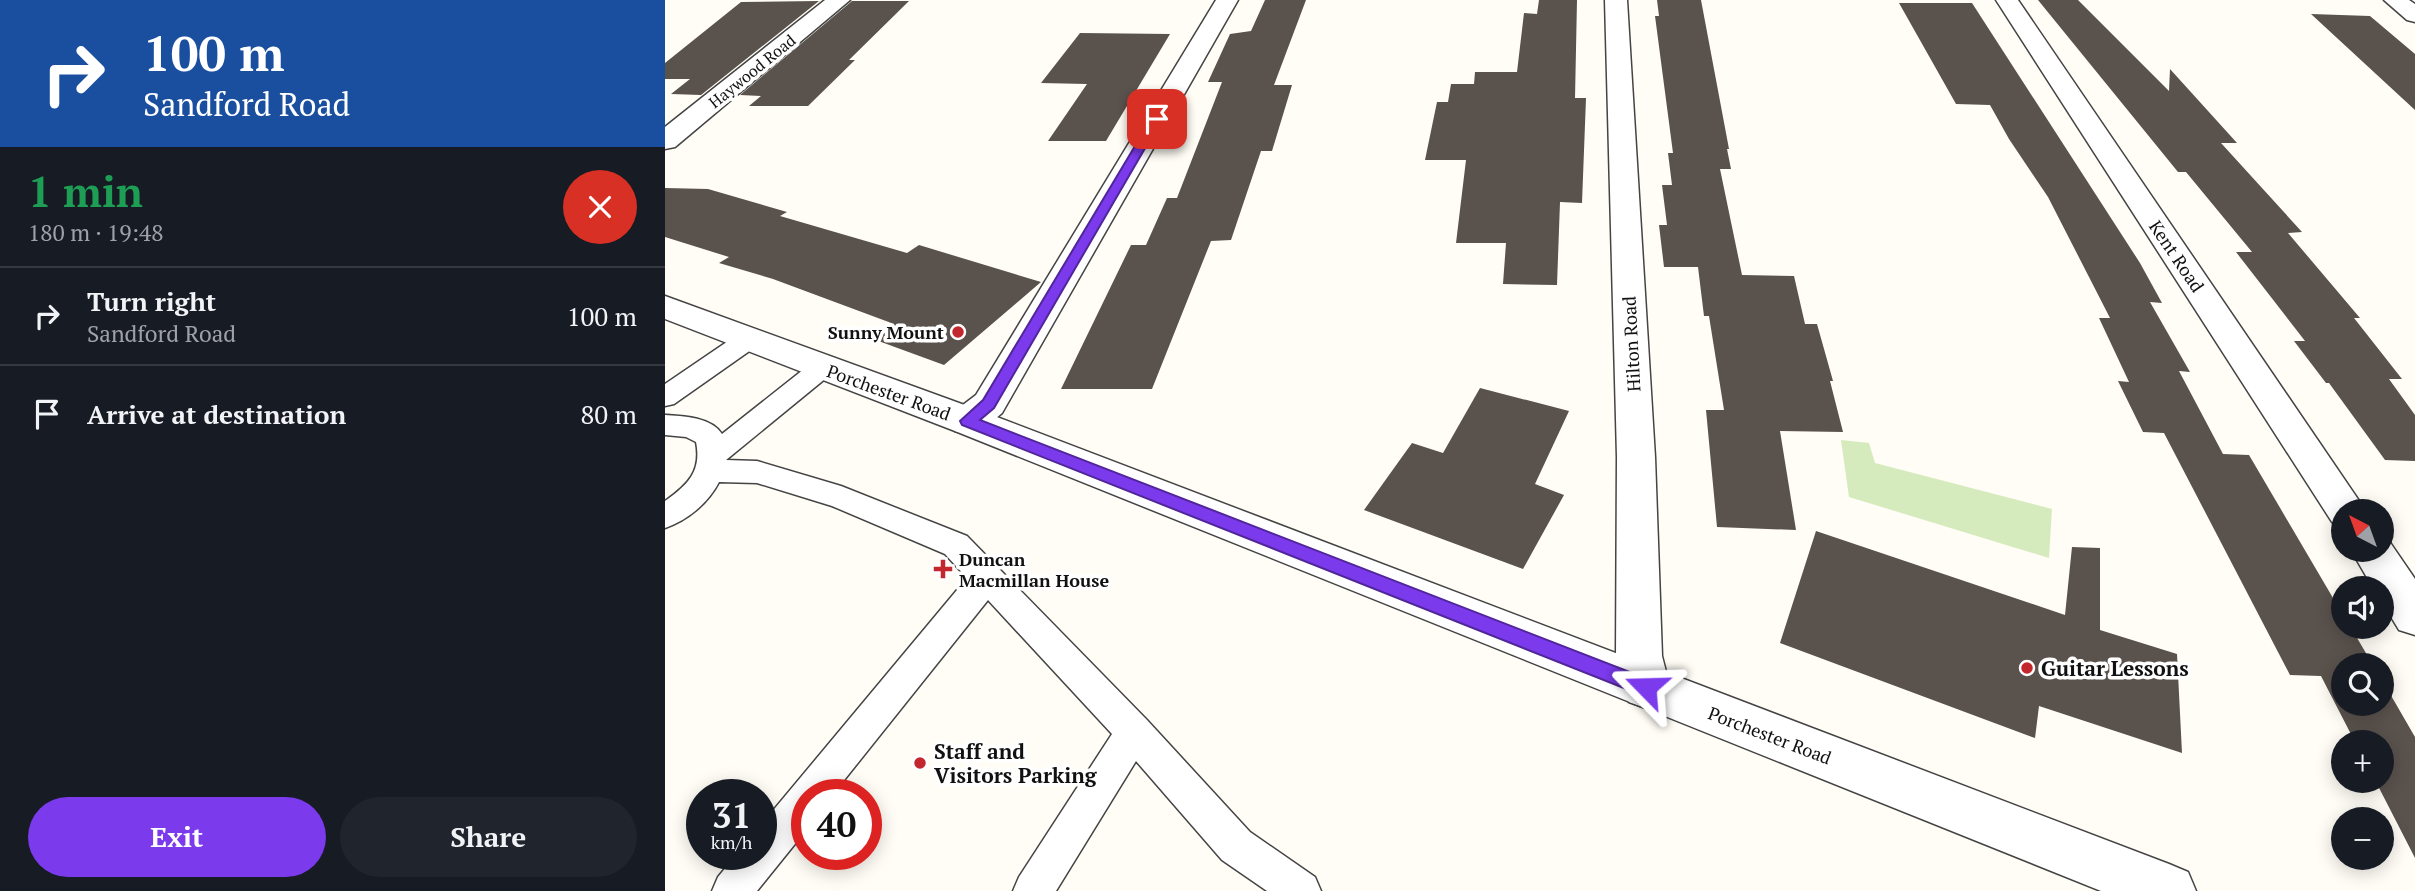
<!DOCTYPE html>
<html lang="en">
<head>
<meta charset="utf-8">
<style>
  body { margin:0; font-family:"PT Serif",serif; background:#20242c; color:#f1f3f6; height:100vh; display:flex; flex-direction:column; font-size:26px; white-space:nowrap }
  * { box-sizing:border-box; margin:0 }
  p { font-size:23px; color:#9ea1a6 }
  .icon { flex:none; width:38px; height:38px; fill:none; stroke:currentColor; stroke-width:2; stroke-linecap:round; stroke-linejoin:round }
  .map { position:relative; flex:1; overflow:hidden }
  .side { display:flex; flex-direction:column; background:#171b24; width:665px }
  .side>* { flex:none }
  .hud { background:#1a4fa0; color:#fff; overflow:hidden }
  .needle { width:46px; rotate:319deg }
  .fabs { position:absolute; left:1666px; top:499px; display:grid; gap:14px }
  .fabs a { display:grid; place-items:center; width:63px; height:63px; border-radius:50%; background:#171b24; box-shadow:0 4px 18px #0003; font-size:35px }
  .speed { position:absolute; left:21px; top:779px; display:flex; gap:14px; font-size:35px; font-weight:700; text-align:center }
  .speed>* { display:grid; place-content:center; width:91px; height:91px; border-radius:50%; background:#171b24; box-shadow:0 4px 18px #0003; line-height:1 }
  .speed small { font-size:18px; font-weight:400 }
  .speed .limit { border:10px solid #d22; background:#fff; color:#111 }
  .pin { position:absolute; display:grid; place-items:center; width:60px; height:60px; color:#fff; margin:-30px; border-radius:14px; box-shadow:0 4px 10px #0006 }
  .me { position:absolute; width:77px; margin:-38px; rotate:292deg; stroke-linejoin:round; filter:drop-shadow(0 0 5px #0008) }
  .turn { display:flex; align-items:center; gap:24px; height:147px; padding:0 28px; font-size:32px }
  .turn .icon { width:91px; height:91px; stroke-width:2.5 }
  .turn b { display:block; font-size:49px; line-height:60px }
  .round { display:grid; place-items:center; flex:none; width:74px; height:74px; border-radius:37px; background:#20242c }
  .head { display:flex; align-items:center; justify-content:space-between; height:119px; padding:0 28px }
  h1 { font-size:42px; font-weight:800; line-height:52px; color:#1e9e55 }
  .cta { display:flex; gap:14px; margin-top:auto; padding:14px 28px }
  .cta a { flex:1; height:80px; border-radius:42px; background:#7c3aed; color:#fff; font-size:28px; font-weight:800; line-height:80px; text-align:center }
  .cta a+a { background:#20242c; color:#f1f3f6 }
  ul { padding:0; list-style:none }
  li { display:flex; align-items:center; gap:21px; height:98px; padding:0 28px; border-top:2px solid #363941 }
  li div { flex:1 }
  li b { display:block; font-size:26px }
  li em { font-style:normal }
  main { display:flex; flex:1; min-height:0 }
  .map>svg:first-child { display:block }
</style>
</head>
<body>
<main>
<section class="side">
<div class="hud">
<div class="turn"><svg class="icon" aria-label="right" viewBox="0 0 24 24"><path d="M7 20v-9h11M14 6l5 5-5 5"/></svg><div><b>100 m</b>Sandford Road</div></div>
</div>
<div class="head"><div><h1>1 min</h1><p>180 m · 19:48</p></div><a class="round" style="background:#d93025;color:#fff"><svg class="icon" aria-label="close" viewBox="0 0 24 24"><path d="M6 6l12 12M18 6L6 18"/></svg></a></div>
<ul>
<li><svg class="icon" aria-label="right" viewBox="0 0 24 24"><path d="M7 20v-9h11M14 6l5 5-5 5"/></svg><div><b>Turn right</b><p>Sandford Road</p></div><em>100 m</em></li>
<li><svg class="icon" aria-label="arrive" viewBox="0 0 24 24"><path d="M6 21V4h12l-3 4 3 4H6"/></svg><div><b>Arrive at destination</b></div><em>80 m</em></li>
</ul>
<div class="cta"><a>Exit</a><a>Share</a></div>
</section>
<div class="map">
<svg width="1750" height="891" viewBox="0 0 1750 891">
  <rect width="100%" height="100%" fill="#fffdf5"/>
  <path fill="#d5ebbd" d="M 1176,440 L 1204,443 L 1210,463 L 1387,509 L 1384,558 L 1184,497 Z"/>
  <path fill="#5a524d" d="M 600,0 L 641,0 L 609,85 L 627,85 L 607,151 L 596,151 L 566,240 L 546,241 L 487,389 L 396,389 L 466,245 L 481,245 L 502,198 L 512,198 L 557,82 L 543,82 L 565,34 L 586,31 Z
    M 874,0 L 912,0 L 910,98 L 921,98 L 917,203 L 895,202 L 892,285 L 838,284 L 841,243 L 791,243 L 801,160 L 760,160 L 772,102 L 783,102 L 786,84 L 809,84 L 810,72 L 852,72 L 859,13 L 872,14 Z
    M 992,0 L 1036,0 L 1064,149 L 1062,149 L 1066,169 L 1055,169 L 1077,275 L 1129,276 L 1140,324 L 1152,324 L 1168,381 L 1165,381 L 1178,432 L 1115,431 L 1131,530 L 1052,527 L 1041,410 L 1059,410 L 1044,316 L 1039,316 L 1033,267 L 999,267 L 994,225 L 1002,225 L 997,185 L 1007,185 L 1003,153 L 1008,153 L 990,16 L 994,16 Z
    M 1373,0 L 1413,0 L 1504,91 L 1505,69 L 1572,143 L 1556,143 L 1637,232 L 1623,233 L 1695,318 L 1689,318 L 1737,379 L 1724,379 L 1750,415 L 1750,461 L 1720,460 L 1664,383 L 1661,383 L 1629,341 L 1640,341 L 1571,252 L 1587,252 L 1521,172 L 1513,172 Z
    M 154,1 L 36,95 L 6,94 L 25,79 L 0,79 L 0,63 L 76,2 Z
    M 187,1 L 244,1 L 184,60 L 190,60 L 143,106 L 84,106 L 96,96 L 75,95 Z
    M 1234,3 L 1307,3 L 1475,263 L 1497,303 L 1485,302 L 1525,372 L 1514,371 L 1558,454 L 1584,455 L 1678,615 L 1678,626 L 1685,626 L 1708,665 L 1678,665 L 1678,704 L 1717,704 L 1717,680 L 1750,737 L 1750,858 L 1710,780 L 1717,780 L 1717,742 L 1690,742 L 1656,676 L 1625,675 L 1499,433 L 1478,432 L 1453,381 L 1464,382 L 1434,318 L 1445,318 L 1383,197 L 1344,139 L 1325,105 L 1291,104 Z
    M 1646,14 L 1705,16 L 1750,54 L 1750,110 Z
    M 415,33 L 505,34 L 441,141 L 383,141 L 422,84 L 376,83 Z
    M 0,188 L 43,189 L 122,212 L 115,216 L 242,253 L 254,245 L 376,282 L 279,365 L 208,339 L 229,324 L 108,279 L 54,263 L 64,257 L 0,237 Z
    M 815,388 L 904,411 L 870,484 L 899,495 L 858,569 L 699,510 L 747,443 L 778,453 Z
    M 1151,531 L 1400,615 L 1407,547 L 1435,548 L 1435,630 L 1512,654 L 1517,753 L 1374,706 L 1370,738 L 1115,643 Z"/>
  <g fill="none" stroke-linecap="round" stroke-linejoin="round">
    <defs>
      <path id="service" d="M 84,331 L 93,333 L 97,339 L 93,345 L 9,404 L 0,406 L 0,384 L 75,333 Z
        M 157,359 L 166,362 L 170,368 L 166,374 L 61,460 L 92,461 L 176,486 L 302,536 L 482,720 L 585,832 L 650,877 L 656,891 L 602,891 L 557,860 L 471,761 L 391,891 L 348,891 L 354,877 L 447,734 L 323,600 L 168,794 L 142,794 L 142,829 L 92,891 L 47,891 L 53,877 L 72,854 L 96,854 L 96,825 L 302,578 L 280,554 L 167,506 L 92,483 L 54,482 C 43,503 23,520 0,528 L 0,501 C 23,485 37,471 31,442 L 21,437 L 0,435 L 0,415 C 18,416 46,417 57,434 L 148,362 Z"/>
      <path id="minor" d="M 160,0 L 185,0 L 10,147 L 0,149 L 0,127 Z
        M 551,0 L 573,0 L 337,413 C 321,427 311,437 290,431 L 284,421 L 290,411 L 311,395 Z
        M 940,0 L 962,0 L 990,457 L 997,656 L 1005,687 L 998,702 L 981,708 L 964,702 L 957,687 L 951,656 L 952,457 Z
        M 1331,0 L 1353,0 L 1701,511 L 1678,511 L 1678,526 L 1667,522 Z
        M 1719,0 L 1744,0 L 1750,4 L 1750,22 L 1742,20 Z
        M 1717,536 L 1722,538 L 1750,579 L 1750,635 L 1734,630 L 1717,602 L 1717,588 L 1708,588 L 1686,550 L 1717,550 Z"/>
      <path id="tertiary" d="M 0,296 L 316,411 L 1504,864 L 1523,872 L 1531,891 L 1436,891 L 290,431 L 0,319 Z"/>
    </defs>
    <use href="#service" stroke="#444" stroke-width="3"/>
    <use href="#minor" stroke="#444" stroke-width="3"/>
    <use href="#tertiary" stroke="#444" stroke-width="3"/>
    <use href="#service" fill="#fff" fill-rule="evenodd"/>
    <use href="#minor" fill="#fff" fill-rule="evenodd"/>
    <use href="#tertiary" fill="#fff" fill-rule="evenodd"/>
  </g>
  <path fill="#7c3aed" stroke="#51269a" stroke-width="2" d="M 488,116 L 497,119 L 329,408 L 315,420 L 988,681 L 990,687 L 988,694 L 981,696 L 974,694 L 297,425 L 295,421 L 318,400 Z"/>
  <g fill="#c4262e" stroke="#fff" stroke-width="2.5">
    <circle cx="293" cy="332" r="7"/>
    <path d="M274.5 558.5h7v7h7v7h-7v7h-7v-7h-7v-7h7z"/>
    <circle cx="1362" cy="668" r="7"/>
    <circle cx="255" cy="763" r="7"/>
  </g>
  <g text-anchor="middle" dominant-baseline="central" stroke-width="7" stroke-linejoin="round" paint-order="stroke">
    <g font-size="16" fill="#111" stroke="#fff">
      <text transform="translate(87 71) rotate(-39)">Haywood Road</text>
    </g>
    <g font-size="18" fill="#111" stroke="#fff">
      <text transform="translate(1512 256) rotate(56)">Kent Road</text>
      <text transform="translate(966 344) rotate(-93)">Hilton Road</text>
      <text transform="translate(224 392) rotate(20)">Porchester Road</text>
      <text transform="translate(1105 735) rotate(21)">Porchester Road</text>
    </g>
    <g font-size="18" font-weight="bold" fill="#111" stroke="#fff" text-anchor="end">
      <text x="279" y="332">Sunny Mount</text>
      <text x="294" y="559" text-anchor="start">Duncan<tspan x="294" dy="21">Macmillan House</tspan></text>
    </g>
    <g font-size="21" font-weight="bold" fill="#111" stroke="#fff" text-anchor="start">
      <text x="1376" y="668">Guitar Lessons</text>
      <text x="269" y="751">Staff and<tspan x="269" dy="24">Visitors Parking</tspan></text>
    </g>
  </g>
</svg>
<div class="fabs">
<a><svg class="needle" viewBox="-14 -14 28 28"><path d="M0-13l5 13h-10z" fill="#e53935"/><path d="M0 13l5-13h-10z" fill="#9ea1a6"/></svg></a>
<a><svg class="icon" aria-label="sound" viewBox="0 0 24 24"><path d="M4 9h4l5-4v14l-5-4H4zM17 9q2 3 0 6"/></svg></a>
<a><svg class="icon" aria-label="search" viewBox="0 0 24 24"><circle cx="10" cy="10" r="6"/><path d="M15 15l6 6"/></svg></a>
<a>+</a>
<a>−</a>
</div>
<div class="speed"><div>31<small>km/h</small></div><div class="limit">40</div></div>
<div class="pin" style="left:492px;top:119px;background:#d93025"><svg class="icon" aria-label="arrive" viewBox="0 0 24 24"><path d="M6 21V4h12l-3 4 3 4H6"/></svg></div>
<svg class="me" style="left:981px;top:687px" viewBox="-20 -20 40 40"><path d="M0-17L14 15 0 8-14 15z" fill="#7c3aed" stroke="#fff" stroke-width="4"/></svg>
</div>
</main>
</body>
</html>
